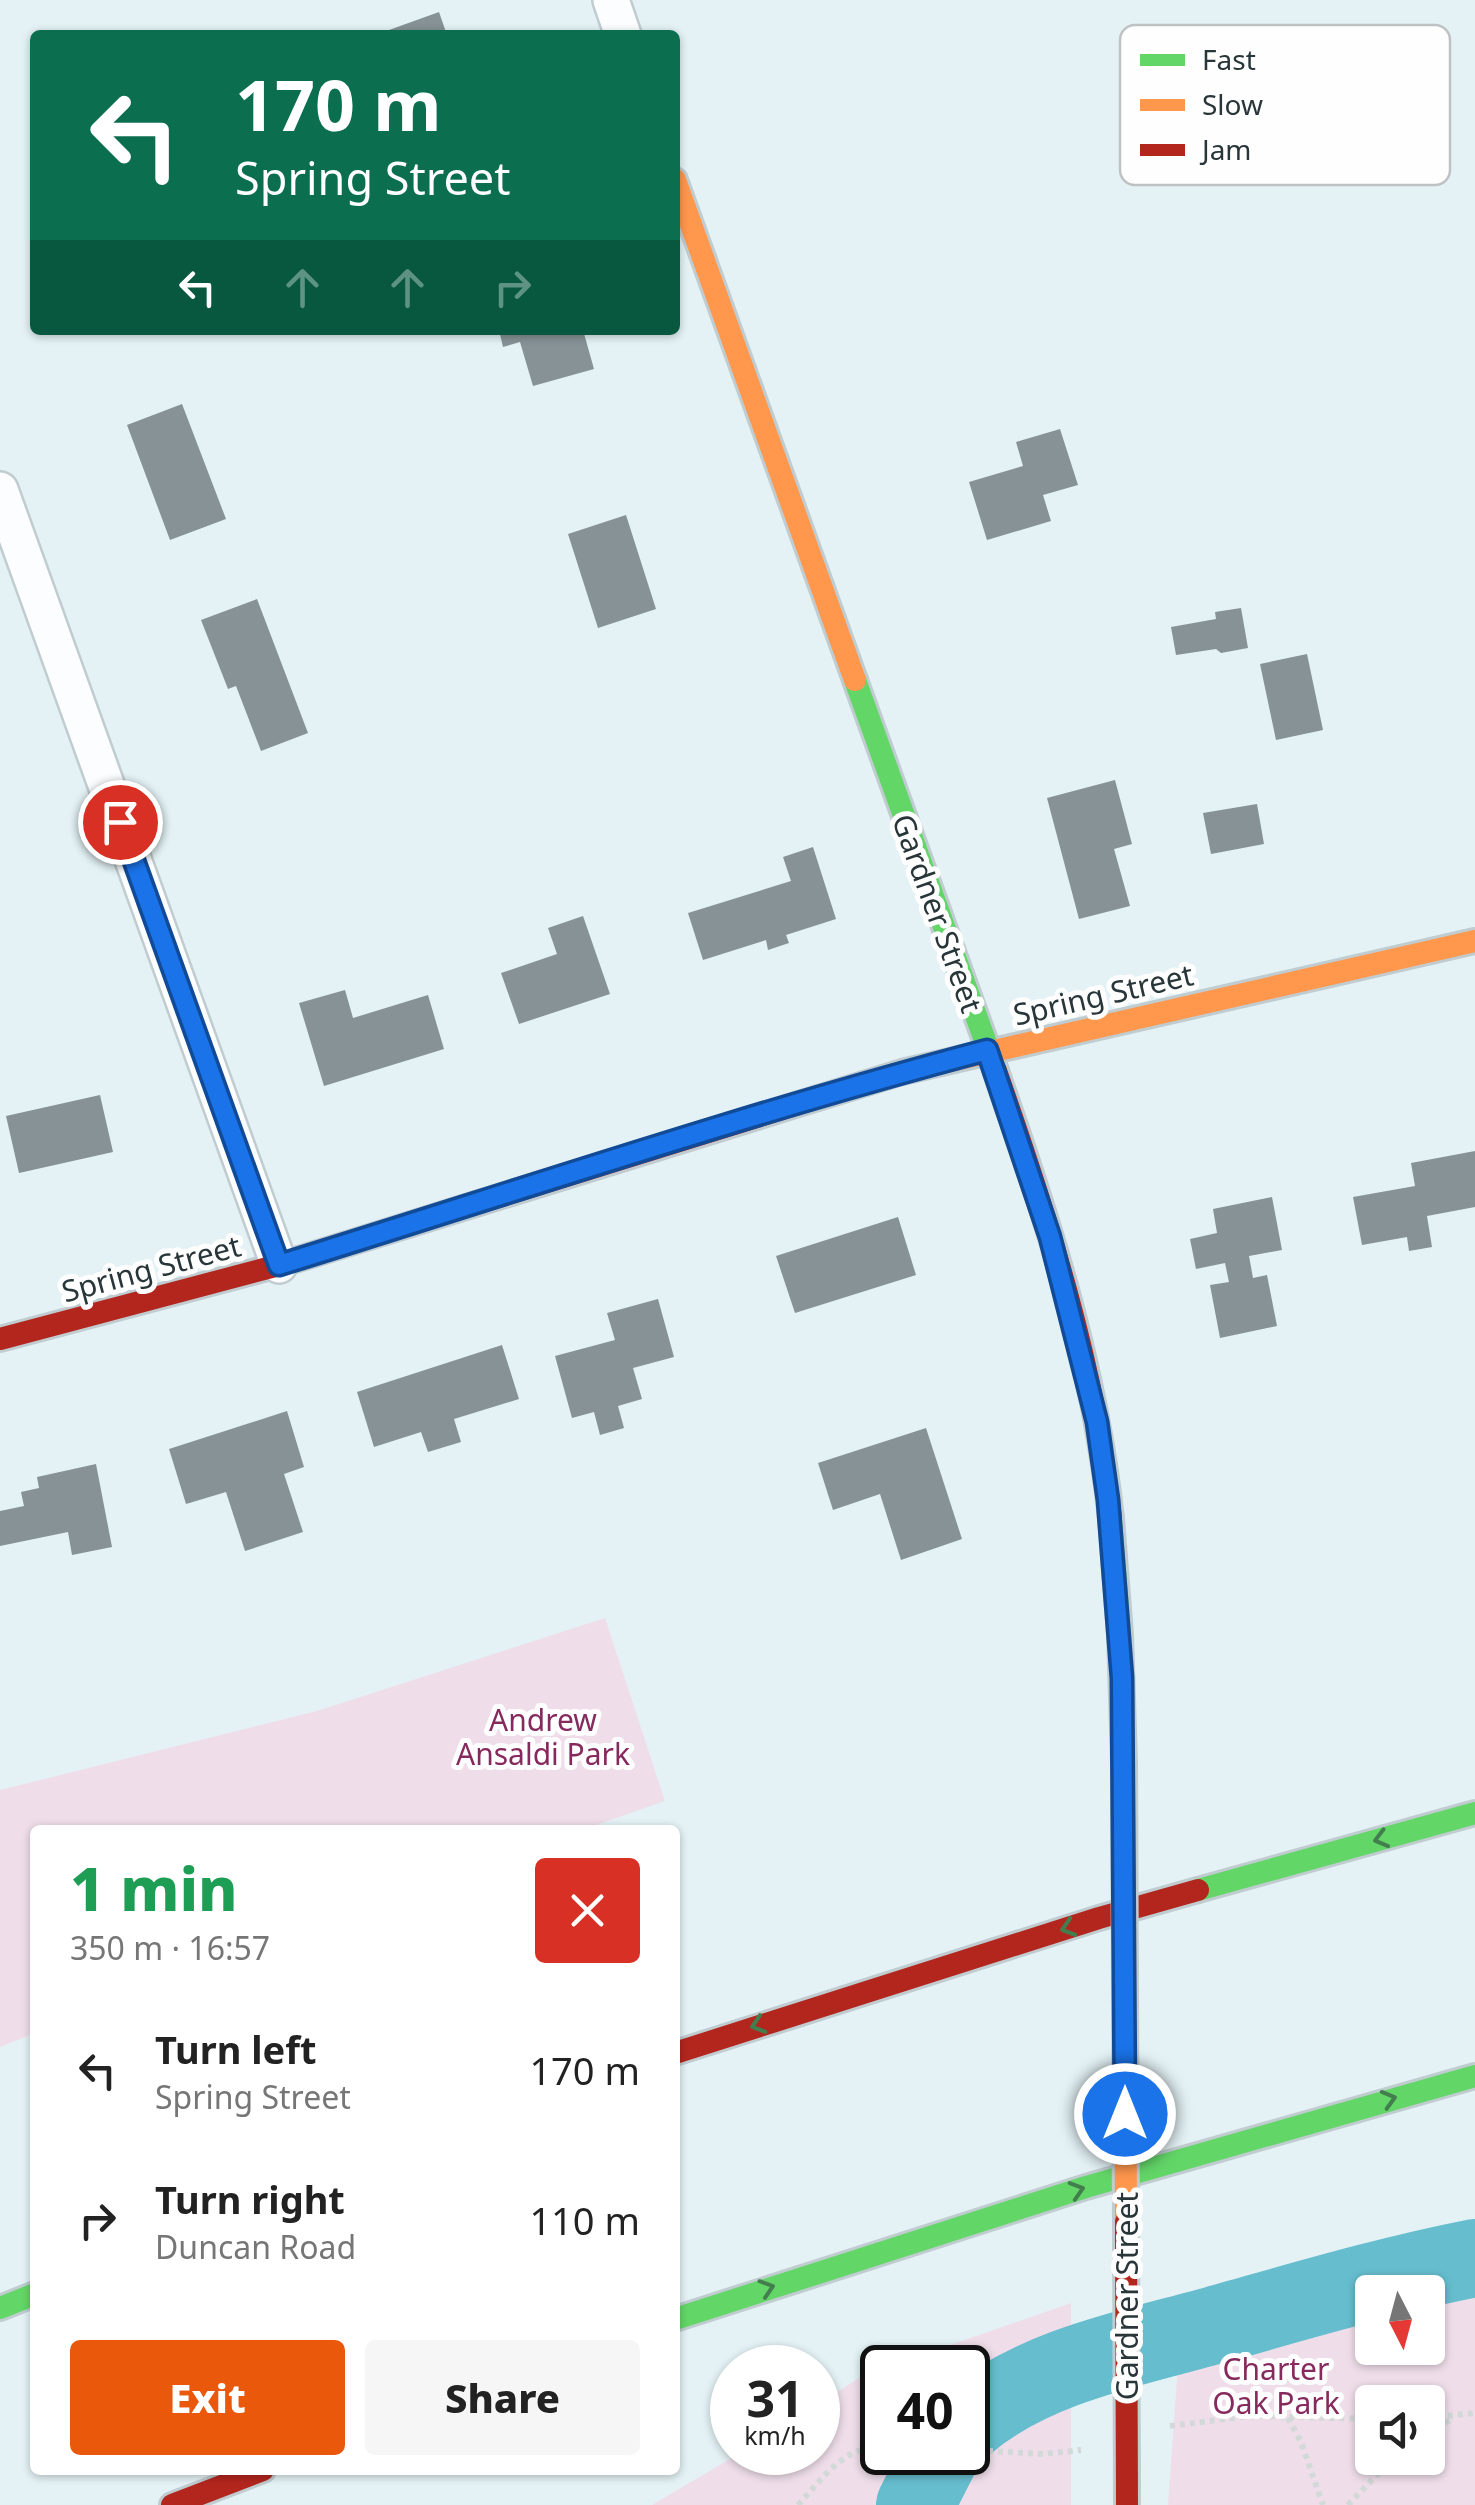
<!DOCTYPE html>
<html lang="en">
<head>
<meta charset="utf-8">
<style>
  body { margin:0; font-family:"Noto Sans",sans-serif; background:#f6f6f6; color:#222; height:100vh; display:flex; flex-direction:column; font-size:38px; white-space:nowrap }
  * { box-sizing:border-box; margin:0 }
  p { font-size:32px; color:#767676 }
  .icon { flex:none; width:55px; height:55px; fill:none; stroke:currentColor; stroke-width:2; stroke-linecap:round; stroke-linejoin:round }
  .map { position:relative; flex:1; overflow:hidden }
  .side { position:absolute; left:30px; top:1825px; width:650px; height:650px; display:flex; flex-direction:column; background:#fff; border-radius:10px; box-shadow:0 2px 8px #0004 }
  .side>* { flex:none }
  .guide { position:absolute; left:30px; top:30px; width:650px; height:305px; border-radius:10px; box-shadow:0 2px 8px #0004; background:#0b6e4f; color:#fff; overflow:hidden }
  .needle { width:65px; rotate:174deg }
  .buttons { position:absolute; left:1355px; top:2275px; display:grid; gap:20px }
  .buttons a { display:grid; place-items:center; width:90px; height:90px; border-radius:10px; background:#fff; box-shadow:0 2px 8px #0004; font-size:50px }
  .speed { position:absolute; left:710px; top:2345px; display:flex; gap:20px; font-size:50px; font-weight:700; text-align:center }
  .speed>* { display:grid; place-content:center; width:130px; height:130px; border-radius:50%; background:#fff; box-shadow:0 2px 8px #0004; line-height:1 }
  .speed small { font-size:25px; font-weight:400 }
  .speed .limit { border:5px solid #111; border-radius:15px; background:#fff; color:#111 }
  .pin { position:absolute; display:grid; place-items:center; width:85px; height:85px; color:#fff; margin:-42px; border:5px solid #fff; border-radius:50%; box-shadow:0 2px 10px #0007 }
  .me { position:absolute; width:110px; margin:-55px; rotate:0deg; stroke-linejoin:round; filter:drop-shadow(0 0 8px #0008) }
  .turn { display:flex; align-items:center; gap:35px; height:210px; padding:0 40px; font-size:45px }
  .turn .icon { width:130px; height:130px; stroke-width:2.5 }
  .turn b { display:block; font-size:70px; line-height:85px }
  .lanes { display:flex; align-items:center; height:95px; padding:0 40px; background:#0003; justify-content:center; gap:50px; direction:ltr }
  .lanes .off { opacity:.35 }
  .round { display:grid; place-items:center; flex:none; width:105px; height:105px; border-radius:10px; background:#f6f6f6 }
  .head { display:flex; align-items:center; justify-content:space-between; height:170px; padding:0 40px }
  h1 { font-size:60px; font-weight:800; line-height:75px; color:#1e9e55 }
  .button { display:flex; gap:20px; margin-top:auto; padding:20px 40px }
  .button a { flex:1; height:115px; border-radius:10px; background:#ea580c; color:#fff; font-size:40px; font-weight:800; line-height:115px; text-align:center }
  .button a+a { background:#f6f6f6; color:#222 }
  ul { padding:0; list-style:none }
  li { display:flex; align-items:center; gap:30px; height:150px; padding:0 40px }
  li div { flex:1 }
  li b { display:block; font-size:38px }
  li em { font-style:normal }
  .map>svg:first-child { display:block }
</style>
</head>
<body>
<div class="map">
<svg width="1475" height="2505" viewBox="0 0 1475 2505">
  <rect width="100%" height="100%" fill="#e4f2f5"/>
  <path fill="#efdeea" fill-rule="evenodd" d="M 605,1618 L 665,1801 L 582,1830 L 35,1830 L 35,2033 L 0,2047 L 0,1790 L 317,1711 Z
    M 1475,2232 L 1475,2505 L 1168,2505 L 1182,2308 L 1412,2234 ZM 1372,2292 L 1428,2292 L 1428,2348 L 1372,2348 ZM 1372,2402 L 1428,2402 L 1428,2458 L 1372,2458 Z
    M 1071,2303 L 1071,2505 L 652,2505 L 740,2453 L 818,2452 L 818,2404 L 864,2375 L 882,2369 L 882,2452 L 968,2452 L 968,2368 L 887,2367 Z"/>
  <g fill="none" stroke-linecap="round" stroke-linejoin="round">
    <path stroke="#65bdce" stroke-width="78" d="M 968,2422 C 1035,2366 1132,2348 1215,2325 C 1301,2301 1388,2275 1475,2258
      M 915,2505 L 942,2452"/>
  </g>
  <path fill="#869295" d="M 439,12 L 447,35 L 391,35 L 389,30 Z
    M 499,330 L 583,330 L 594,369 L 533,386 L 520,342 L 503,347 Z
    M 182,404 L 226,519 L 170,540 L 127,425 Z
    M 1060,429 L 1078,485 L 1043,495 L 1051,521 L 987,540 L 969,482 L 1023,466 L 1016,442 Z
    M 626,515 L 656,609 L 598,628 L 568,534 Z
    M 257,599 L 308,733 L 261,751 L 236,686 L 228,689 L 201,620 Z
    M 1241,608 L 1248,648 L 1221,653 L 1216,649 L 1176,655 L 1171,627 L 1216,619 L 1215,612 Z
    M 1307,654 L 1323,730 L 1276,740 L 1260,664 Z
    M 1115,780 L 1132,844 L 1114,849 L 1130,906 L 1079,919 L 1047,798 Z
    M 1257,804 L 1264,844 L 1211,854 L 1203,813 Z
    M 813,847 L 836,919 L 786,935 L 789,943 L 768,950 L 766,940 L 703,960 L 688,913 L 791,881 L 783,857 Z
    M 583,916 L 610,994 L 519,1024 L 501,973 L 557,954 L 548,928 Z
    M 345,990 L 353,1018 L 428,995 L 444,1049 L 324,1086 L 299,1003 Z
    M 100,1095 L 113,1152 L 19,1173 L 6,1116 Z
    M 1475,1151 L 1475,1207 L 1427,1216 L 1432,1247 L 1409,1251 L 1407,1237 L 1362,1245 L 1353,1197 L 1415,1186 L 1411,1163 Z
    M 1272,1197 L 1282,1250 L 1249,1256 L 1253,1278 L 1267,1275 L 1277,1326 L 1220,1338 L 1210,1285 L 1229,1282 L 1225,1263 L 1196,1269 L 1190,1239 L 1217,1233 L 1213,1209 Z
    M 898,1217 L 916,1275 L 795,1313 L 776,1256 Z
    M 658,1299 L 674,1357 L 633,1368 L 642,1399 L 618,1406 L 624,1428 L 600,1435 L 594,1412 L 572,1418 L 555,1356 L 615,1340 L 607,1313 Z
    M 502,1345 L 519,1399 L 454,1419 L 461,1442 L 428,1452 L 421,1432 L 374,1447 L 357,1392 Z
    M 287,1411 L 304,1467 L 284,1474 L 303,1532 L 245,1551 L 226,1492 L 186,1504 L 169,1449 Z
    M 926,1428 L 962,1539 L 901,1560 L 880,1494 L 833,1510 L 818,1463 Z
    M 96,1464 L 112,1547 L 72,1555 L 68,1532 L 0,1546 L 0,1511 L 24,1506 L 21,1492 L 39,1488 L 37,1477 Z"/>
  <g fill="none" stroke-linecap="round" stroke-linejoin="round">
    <defs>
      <path id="street" d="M 611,0 L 623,35
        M 0,490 L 279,1265"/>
      <path id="fast" d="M 855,680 L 996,1071
        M 1111,1519 L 1120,1634 L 1124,1762
        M 1198,1890 L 1475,1813
        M 0,2308 L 35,2294
        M 675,2319 L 1086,2187 L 1475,2076"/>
      <path id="slow" d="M 675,180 L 855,680
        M 818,1098 L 902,1072 L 1475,941"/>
      <path id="jam" d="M 996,1071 C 1047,1216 1095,1366 1111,1519
        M 0,1339 L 279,1265 L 818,1098
        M 675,2053 L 1099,1918 L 1198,1890
        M 172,2505 L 263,2470"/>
    </defs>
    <use href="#street" stroke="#c0ccd0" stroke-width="40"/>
    <use href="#fast" stroke="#c0ccd0" stroke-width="28"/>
    <use href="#slow" stroke="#c0ccd0" stroke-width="28"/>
    <use href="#jam" stroke="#c0ccd0" stroke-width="28"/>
    <path stroke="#d3d8d9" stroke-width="6" stroke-dasharray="5 5" stroke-linecap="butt" d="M 1288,2418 L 1301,2442 L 1323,2505
      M 1428,2418 L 1475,2413
      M 1170,2426 L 1249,2416 L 1372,2419
      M 1428,2433 L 1454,2418
      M 968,2450 L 1044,2454 L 1081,2450
      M 798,2505 C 823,2478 843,2447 882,2446
      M 1348,2505 L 1393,2458"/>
    <use href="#street" stroke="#fbfdfe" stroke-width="35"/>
    <use href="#fast" stroke="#63d668" stroke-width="22"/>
    <use href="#slow" stroke="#ff974d" stroke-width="22"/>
    <use href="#jam" stroke="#b3261e" stroke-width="22"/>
    <defs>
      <path id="slow-bridge" d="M 1124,1762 L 1126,2222"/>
      <path id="jam-bridge" d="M 1126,2222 L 1127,2505"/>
    </defs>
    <use href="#slow-bridge" stroke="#c0ccd0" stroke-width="28" stroke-linecap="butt"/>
    <use href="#jam-bridge" stroke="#c0ccd0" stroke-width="28" stroke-linecap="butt"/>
    <use href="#slow-bridge" stroke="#ff974d" stroke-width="22"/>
    <use href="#jam-bridge" stroke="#b3261e" stroke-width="22"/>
  </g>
  <defs><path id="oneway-chevron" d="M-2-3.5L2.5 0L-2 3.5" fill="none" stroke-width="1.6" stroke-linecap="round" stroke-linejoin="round" transform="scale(2.5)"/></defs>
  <g stroke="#437e4e">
    <use href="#oneway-chevron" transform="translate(1381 1839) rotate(165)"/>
    <use href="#oneway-chevron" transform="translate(1068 1928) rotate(163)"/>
    <use href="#oneway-chevron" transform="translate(758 2025) rotate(162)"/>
    <use href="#oneway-chevron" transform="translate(1389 2099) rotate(-16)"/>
    <use href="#oneway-chevron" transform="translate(1077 2190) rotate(-17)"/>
    <use href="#oneway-chevron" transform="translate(767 2288) rotate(-18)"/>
  </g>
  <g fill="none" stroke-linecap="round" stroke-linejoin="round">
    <defs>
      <path id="route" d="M 120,822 L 279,1265 C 514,1192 748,1113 987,1050 L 1050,1237 L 1097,1422 L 1108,1500 L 1122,1678 L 1125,2114"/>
    </defs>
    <use href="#route" stroke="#114b97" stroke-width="25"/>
    <use href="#route" stroke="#1a73e8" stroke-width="18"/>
  </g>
  <g text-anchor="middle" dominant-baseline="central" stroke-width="10" stroke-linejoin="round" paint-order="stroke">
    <g font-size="30" fill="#293639" stroke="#fefefe">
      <text transform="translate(938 913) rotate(70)">Gardner Street</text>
      <text transform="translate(1103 994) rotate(-13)">Spring Street</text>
      <text transform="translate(151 1268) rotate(-15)">Spring Street</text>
      <text transform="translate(1126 2296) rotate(-90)">Gardner Street</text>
    </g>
    <g font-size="30" fill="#862a5d" stroke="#fefefe">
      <text x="543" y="1719">Andrew<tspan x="543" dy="34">Ansaldi Park</tspan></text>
      <text x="1276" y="2368">Charter<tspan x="1276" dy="34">Oak Park</tspan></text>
    </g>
  </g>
  <rect x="1120" y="25" width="330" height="160" rx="15" fill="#fefefe" stroke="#bec2c3" stroke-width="2.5"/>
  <rect x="1140" y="54" width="45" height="12" fill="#63d668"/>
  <rect x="1140" y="99" width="45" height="12" fill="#ff974d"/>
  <rect x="1140" y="144" width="45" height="12" fill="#b3261e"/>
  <g font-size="28" fill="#293639">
    <text x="1202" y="70">Fast</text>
    <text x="1202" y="115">Slow</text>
    <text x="1202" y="160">Jam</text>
  </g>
</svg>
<div class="buttons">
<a><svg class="needle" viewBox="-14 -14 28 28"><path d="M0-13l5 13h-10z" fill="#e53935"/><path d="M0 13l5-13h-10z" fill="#767676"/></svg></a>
<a><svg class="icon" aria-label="sound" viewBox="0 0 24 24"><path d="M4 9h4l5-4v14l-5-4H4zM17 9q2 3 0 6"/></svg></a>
</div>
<div class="speed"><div>31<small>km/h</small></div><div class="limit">40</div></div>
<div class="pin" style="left:120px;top:822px;background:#d93025"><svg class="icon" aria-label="arrive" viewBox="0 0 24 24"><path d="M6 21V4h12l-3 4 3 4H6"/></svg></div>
<svg class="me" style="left:1125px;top:2114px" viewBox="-20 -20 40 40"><circle r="17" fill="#1a73e8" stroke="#fff" stroke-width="3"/><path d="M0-11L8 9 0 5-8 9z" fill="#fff"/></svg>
<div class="guide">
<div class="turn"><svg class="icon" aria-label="left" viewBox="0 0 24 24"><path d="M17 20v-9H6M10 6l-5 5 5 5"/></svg><div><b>170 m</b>Spring Street</div></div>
<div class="lanes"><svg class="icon" aria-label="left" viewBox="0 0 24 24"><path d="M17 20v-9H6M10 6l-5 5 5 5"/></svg><svg class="icon off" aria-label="ahead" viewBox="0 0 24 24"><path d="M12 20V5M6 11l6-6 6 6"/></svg><svg class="icon off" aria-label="ahead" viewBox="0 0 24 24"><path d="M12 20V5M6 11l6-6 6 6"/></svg><svg class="icon off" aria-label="right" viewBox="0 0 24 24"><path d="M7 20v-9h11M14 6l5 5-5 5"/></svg></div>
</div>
<section class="side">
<div class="head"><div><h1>1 min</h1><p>350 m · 16:57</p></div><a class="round" style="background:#d93025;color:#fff"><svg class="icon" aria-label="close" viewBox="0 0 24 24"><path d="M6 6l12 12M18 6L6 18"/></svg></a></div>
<ul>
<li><svg class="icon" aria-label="left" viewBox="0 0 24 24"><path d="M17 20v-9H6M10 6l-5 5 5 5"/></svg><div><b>Turn left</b><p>Spring Street</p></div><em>170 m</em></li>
<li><svg class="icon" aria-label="right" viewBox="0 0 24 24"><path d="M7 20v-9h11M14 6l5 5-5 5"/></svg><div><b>Turn right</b><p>Duncan Road</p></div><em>110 m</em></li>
</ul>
<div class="button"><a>Exit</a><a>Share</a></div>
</section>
</div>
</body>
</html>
